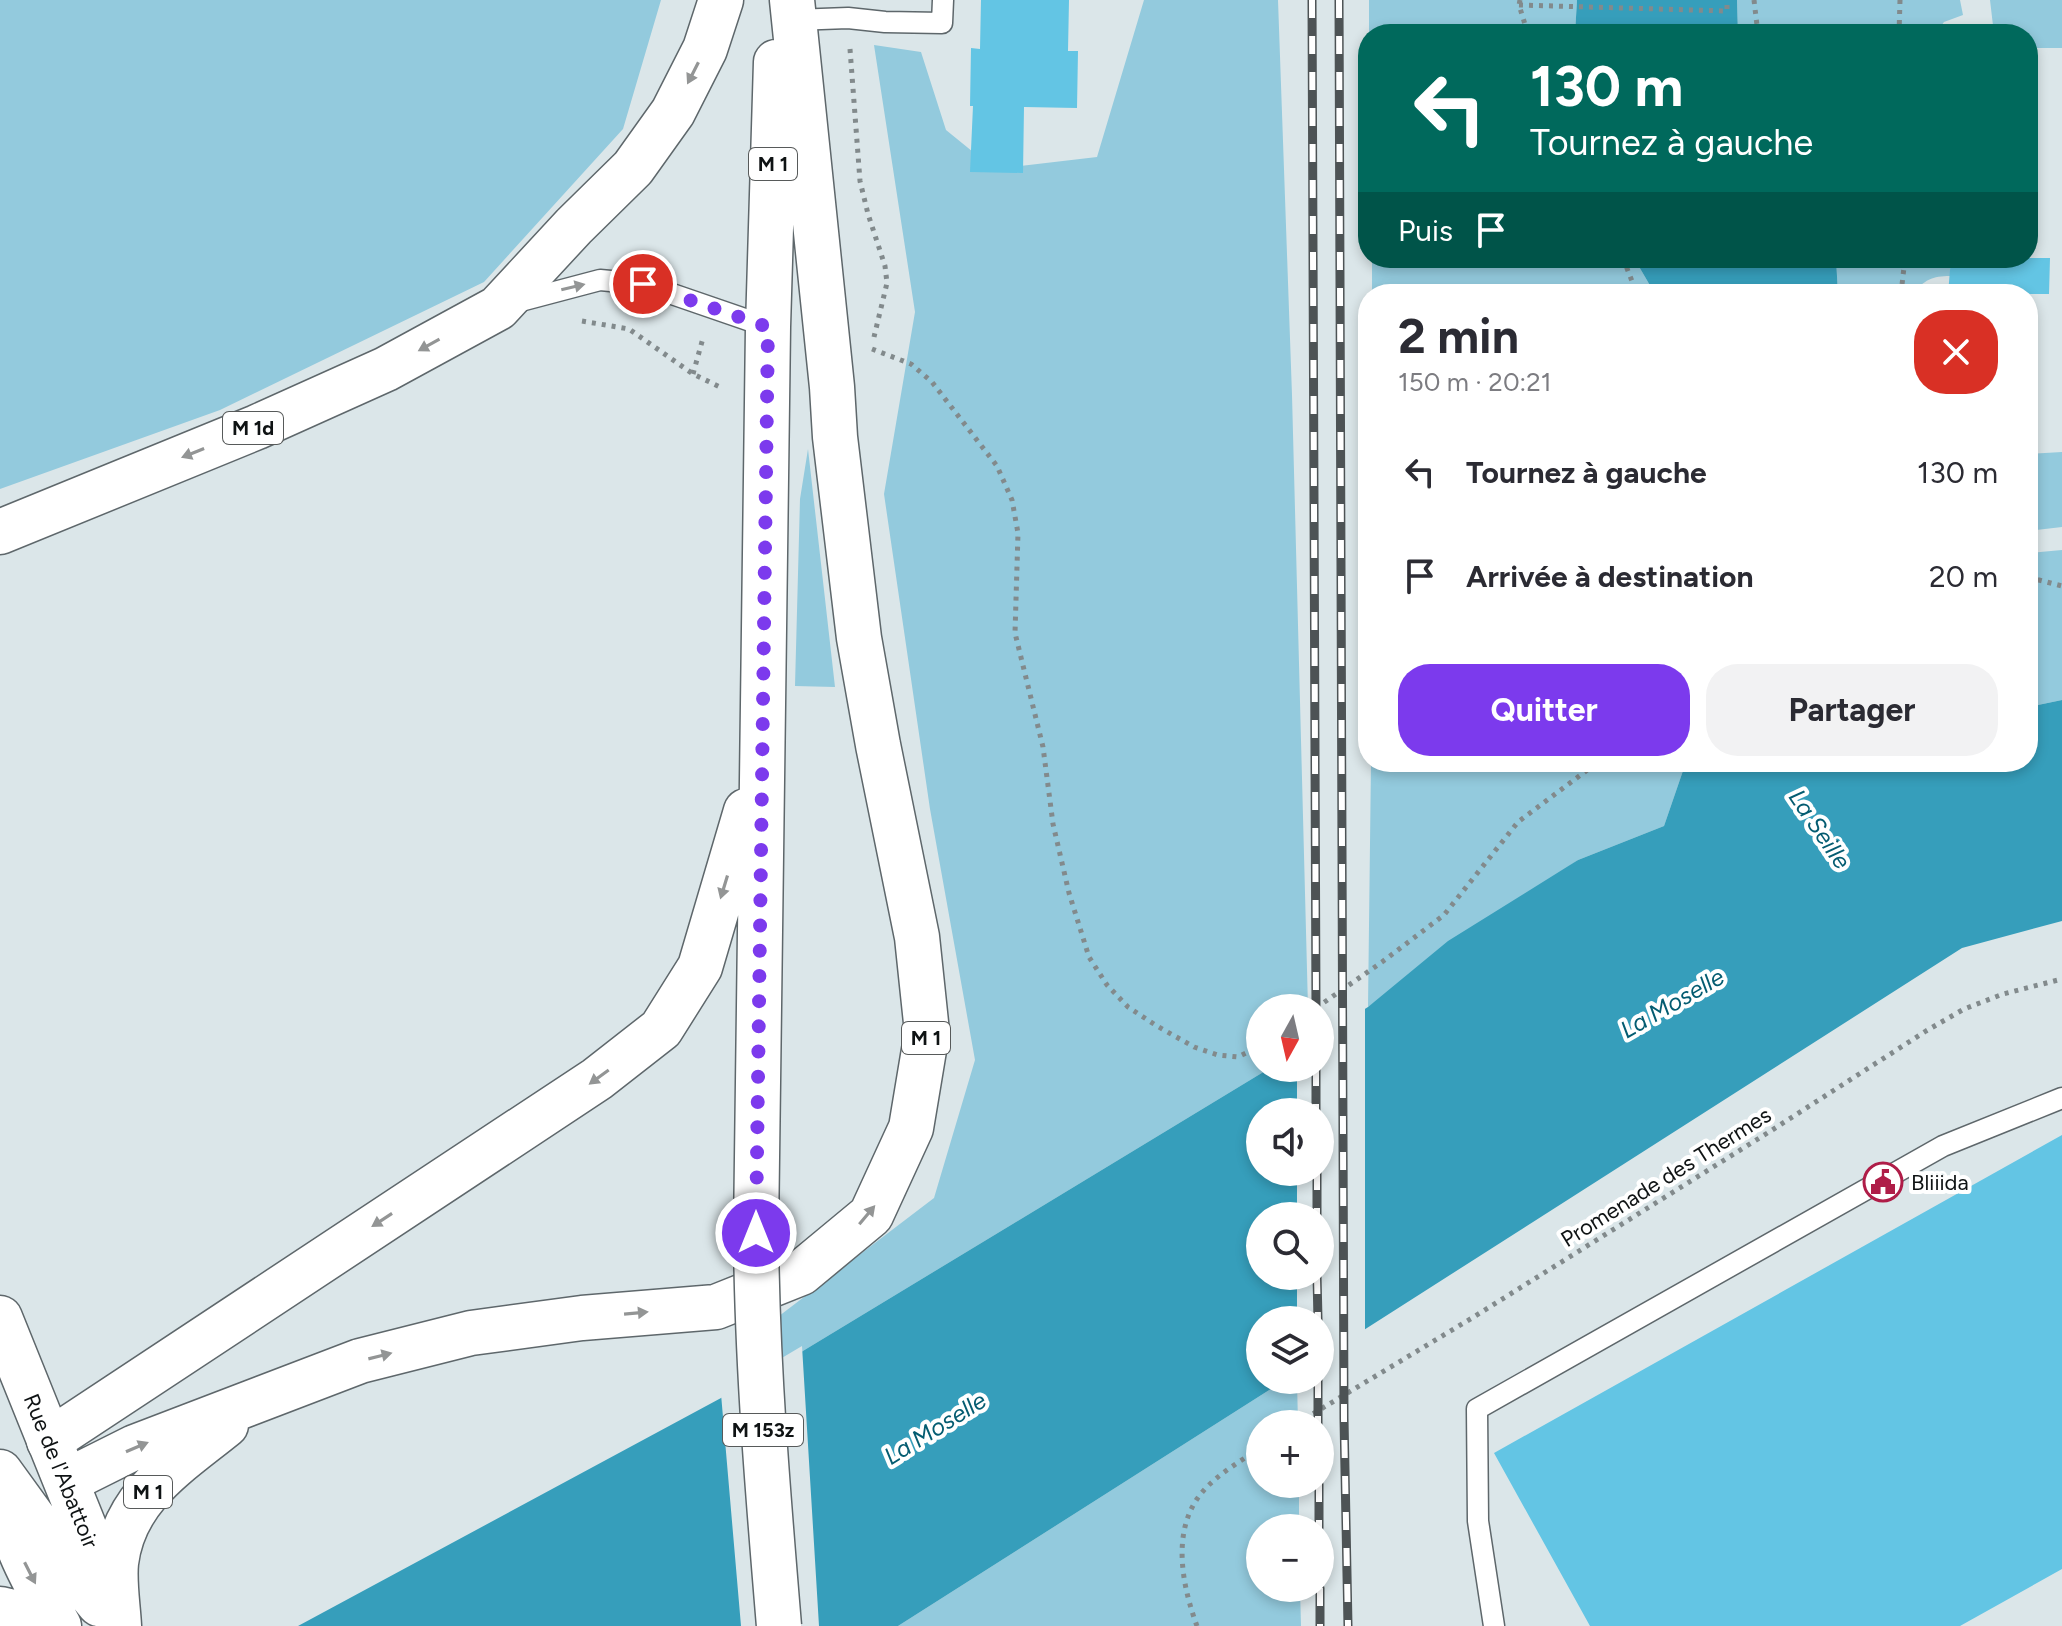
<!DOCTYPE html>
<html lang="fr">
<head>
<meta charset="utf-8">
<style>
  body { margin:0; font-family:Figtree,sans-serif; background:#f2f2f3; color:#2b2b33; height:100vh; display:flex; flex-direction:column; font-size:30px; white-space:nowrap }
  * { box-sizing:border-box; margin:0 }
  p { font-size:26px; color:#7c7c81 }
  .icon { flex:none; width:44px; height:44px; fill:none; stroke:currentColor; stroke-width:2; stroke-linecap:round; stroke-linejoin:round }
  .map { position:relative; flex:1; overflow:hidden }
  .details { position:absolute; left:1358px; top:284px; width:680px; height:488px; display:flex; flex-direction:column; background:#fff; border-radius:32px; box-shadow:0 4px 12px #0003 }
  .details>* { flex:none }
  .top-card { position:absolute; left:1358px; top:24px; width:680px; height:244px; border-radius:32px; box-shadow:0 4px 12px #0003; background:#00695c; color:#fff; overflow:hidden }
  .needle { width:52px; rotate:188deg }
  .fabs { position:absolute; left:1246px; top:994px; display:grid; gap:16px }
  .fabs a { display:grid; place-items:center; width:88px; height:88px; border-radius:50%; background:#fff; box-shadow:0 4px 12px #0003; font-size:40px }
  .pin { position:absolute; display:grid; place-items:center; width:68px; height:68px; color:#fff; margin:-34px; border:4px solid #fff; border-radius:50%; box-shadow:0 2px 8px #0007 }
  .me { position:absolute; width:88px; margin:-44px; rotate:0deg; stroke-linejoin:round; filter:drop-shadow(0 0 6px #0008) }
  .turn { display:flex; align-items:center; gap:28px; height:168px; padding:0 40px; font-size:36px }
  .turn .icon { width:104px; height:104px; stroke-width:2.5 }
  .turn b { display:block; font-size:56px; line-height:68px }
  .then { display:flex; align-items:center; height:76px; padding:0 40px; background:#0003; gap:16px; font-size:30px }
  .round { display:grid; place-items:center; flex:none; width:84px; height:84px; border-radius:32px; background:#f2f2f3 }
  .headline { display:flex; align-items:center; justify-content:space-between; height:136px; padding:0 40px }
  h1 { font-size:48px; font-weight:700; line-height:60px }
  .primary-button { display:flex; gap:16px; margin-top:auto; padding:16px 40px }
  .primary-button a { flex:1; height:92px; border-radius:32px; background:#7c3aed; color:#fff; font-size:32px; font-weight:700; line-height:92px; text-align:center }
  .primary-button a+a { background:#f2f2f3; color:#2b2b33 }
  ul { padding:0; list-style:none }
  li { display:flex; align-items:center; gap:24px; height:104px; padding:0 40px }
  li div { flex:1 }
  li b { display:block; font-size:30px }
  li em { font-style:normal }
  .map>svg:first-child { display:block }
</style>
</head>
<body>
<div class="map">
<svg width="2062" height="1626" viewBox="0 0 2062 1626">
  <rect width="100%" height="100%" fill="#dbe6e9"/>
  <path fill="#93cadd" d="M 0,0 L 661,0 L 623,129 L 484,282 L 220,410 L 0,489 Z
    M 1144,0 L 1278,0 L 1292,395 L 1308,1008 L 1260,1008 L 1260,1068 L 1270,1068 L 760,1377 L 762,1329 L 934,1198 L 975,1060 L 930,809 L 884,494 L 915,312 L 874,45 L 921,52 L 946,130 L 994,169 L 1097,157 Z
    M 1369,0 L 1577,0 L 1575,34 L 1369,34 Z
    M 1737,0 L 1960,0 L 1963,15 L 1944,22 L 1935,34 L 1738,34 Z
    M 1990,0 L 2062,0 L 2062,48 L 2028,48 L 2028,34 L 1994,34 Z
    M 1372,258 L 1634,258 L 1655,294 L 1372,294 Z
    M 1836,258 L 1951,258 L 1950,276 C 1933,276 1923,280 1914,294 L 1838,294 Z
    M 808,449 L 835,687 L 795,686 L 800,499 Z
    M 2062,452 L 2062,527 L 2028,531 L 2028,454 Z
    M 2062,550 L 2062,700 L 2028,707 L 2028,553 Z
    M 1371,762 L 1686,762 L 1664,826 L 1578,860 L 1368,1007 Z
    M 1285,1380 L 1297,1380 L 1298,1424 L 1260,1424 L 1260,1484 L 1299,1484 L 1299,1528 L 1260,1528 L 1260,1588 L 1300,1588 L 1301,1626 L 898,1626 Z"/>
  <path fill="#369ebb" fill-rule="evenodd" d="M 1577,0 L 1737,0 L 1738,34 L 1575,34 Z
    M 1634,258 L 1836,258 L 1838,294 L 1655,294 Z
    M 2062,700 L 2062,921 L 1962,948 L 1320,1358 L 1320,1320 L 1260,1320 L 1260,1380 L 1285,1380 L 898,1626 L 298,1626 L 760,1377 L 1270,1068 L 1320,1068 L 1320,1037 L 1368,1007 L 1448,941 L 1578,860 L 1664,826 L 1686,762 L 2028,762 L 2028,707 ZM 1260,1112 L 1320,1112 L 1320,1172 L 1260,1172 ZM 1260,1216 L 1320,1216 L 1320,1276 L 1260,1276 Z"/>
  <path fill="#dbe6e9" d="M 1365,1004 L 1365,1333 L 1320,1362 L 1320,1320 L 1297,1320 L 1297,1276 L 1320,1276 L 1320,1216 L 1297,1216 L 1297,1172 L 1320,1172 L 1320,1112 L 1297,1112 L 1297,1068 L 1320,1068 L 1320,1033 Z
    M 802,1346 L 819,1626 L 741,1626 L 721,1394 Z"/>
  <path fill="#63c5e4" d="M 981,0 L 1069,0 L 1068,51 L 1078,51 L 1077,108 L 1024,107 L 1023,173 L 970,172 L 973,106 L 970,106 L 971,48 L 980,49 Z
    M 1951,258 L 2050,258 L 2049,294 L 1948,294 Z
    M 2062,1135 L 2062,1569 L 1960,1626 L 1590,1626 L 1494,1453 Z"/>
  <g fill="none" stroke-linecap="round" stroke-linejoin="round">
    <defs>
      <path id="lane" d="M 794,20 L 848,18 L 885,22 L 942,23 L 943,0
        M 513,303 L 600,280 L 643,284 L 768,327
        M 1494,1626 L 1478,1521 L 1477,1409 L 1943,1146 L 2062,1098"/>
      <path id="secondary" d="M 0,1318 L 85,1529 L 114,1614
        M 0,1472 L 74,1574 L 99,1604
        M 4,1495 C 12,1544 35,1583 59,1626
        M 0,1609 L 30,1616 L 42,1626"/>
      <path id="primary" d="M 0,532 L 257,427 L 386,369 L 498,308 L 574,226 L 633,168 L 673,112 L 705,49 L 721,0
        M 756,1233 L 768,327 L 776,62
        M 49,1441 L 597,1079 L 661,1029 L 700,967 L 746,811
        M 67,1481 L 135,1447 L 360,1361 L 471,1333 L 582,1318 L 716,1307 L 801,1273 L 871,1215 L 911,1128 L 927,1032 L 917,937 L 878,745 L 859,638 L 835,437 L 832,387 L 792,0
        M 119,1626 C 118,1606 114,1583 116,1563 C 124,1496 178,1464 226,1425"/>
    </defs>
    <use href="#lane" stroke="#5e676b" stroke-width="23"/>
    <use href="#secondary" stroke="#5e676b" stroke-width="47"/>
    <use href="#primary" stroke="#5e676b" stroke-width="47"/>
    <path stroke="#828a8c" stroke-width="5" stroke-dasharray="4 6" stroke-linecap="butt" d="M 1520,0 L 1519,5 L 1528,34
      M 1754,0 L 1758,34
      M 1519,5 L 1727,11 L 1727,0
      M 1899,34 L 1900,0
      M 850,49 L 860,181 L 868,214 L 885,266 L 887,283 L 874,337
      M 1623,258 L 1637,294
      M 1901,294 L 1905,258
      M 582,321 L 629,329 L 693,374 L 722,388
      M 872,349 L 911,364 L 932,382 L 997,466 L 1012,500 L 1018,533 L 1015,633 L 1043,747 L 1053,824 L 1069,893 L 1089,957 L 1107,985 L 1128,1007 L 1157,1026 L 1194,1047 L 1218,1055 L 1238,1057 L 1260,1046
      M 693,374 L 703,338
      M 2028,582 L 2039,580 L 2062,586
      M 1316,1008 L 1382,962 L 1444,915 L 1518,822 L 1598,762
      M 1296,1424 L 1472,1318 L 1769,1132 L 1926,1031 L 1964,1009 L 2003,994 L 2062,979
      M 1197,1626 C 1183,1588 1172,1536 1197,1499 C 1212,1477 1238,1463 1260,1448"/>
    <use href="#lane" stroke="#fff" stroke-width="20"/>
    <use href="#secondary" stroke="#fff" stroke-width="44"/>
    <use href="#primary" stroke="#fff" stroke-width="44"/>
    <defs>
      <path id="rail" d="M 1312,0 L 1316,1008
        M 1339,0 L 1344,1419 L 1348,1626
        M 1316,1068 L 1316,1112
        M 1317,1172 L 1317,1216
        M 1317,1276 L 1318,1320
        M 1318,1380 L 1318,1424
        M 1319,1484 L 1319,1528
        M 1320,1588 L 1320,1626"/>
    </defs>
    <use href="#rail" stroke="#4d5355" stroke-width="9"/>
    <use href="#rail" stroke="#fff" stroke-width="6" stroke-dasharray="18" stroke-linecap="butt"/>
    <defs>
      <path id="primary-bridge" d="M 756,1233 C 757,1364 768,1495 779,1626"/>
    </defs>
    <use href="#primary-bridge" stroke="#5e676b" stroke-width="47" stroke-linecap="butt"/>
    <use href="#primary-bridge" stroke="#fff" stroke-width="44"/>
  </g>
  <defs><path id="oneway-solid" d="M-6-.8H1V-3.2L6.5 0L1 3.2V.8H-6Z" transform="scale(2)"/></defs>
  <g fill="#939595">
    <use href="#oneway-solid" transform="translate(693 73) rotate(117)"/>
    <use href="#oneway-solid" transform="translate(573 287) rotate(-13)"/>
    <use href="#oneway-solid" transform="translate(429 345) rotate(151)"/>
    <use href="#oneway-solid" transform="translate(193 453) rotate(158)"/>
    <use href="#oneway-solid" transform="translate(724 887) rotate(107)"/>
    <use href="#oneway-solid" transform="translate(599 1077) rotate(144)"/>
    <use href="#oneway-solid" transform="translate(867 1215) rotate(-50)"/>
    <use href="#oneway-solid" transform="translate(382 1220) rotate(147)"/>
    <use href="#oneway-solid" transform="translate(636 1313) rotate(-5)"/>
    <use href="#oneway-solid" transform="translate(380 1356) rotate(-14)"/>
    <use href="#oneway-solid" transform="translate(137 1447) rotate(-23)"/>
    <use href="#oneway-solid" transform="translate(30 1573) rotate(63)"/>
  </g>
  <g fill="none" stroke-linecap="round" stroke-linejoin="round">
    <path stroke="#7c3aed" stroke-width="14" stroke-dasharray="0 25.2" d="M 643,284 L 768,327 L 756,1233"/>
  </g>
  <defs>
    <symbol id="civic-ring" viewBox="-11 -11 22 22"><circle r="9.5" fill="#fff" stroke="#af1d48" stroke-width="1.5"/><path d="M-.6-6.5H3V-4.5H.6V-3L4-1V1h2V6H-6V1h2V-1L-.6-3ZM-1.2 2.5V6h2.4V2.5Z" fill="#af1d48"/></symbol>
  </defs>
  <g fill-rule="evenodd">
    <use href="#civic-ring" x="1861" y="1160" width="44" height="44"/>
  </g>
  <g text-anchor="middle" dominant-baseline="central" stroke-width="8" stroke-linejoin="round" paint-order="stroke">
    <g fill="#fff" stroke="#575a5a" stroke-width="2">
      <rect x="749" y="148" width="48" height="32" rx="6"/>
      <rect x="223" y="412" width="60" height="32" rx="6"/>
      <rect x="902" y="1022" width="48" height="32" rx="6"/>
      <rect x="723" y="1414" width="80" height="32" rx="6"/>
      <rect x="124" y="1476" width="48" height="32" rx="6"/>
    </g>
    <g font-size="20" font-weight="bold" fill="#0f1314">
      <text x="773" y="164">M 1</text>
      <text x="253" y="428">M 1d</text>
      <text x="926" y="1038">M 1</text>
      <text x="763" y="1430">M 153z</text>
      <text x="148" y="1492">M 1</text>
    </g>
    <g font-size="22" fill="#0f1314" stroke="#fff">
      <text transform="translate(1666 1177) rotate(-32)">Promenade des Thermes</text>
      <text transform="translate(61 1471) rotate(68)">Rue de l'Abattoir</text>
    </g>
    <g font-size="22" fill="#0f1314" stroke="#fff" text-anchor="start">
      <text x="1911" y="1182">Bliiida</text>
    </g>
    <g font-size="24" font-style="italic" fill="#045c71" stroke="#fff">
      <text transform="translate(1820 829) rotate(56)">La Seille</text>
      <text transform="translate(1672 1003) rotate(-30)">La Moselle</text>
      <text transform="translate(935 1428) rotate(-32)">La Moselle</text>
    </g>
  </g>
</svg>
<div class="fabs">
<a><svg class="needle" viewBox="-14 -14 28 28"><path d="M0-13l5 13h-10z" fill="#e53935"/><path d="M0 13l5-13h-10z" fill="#7c7c81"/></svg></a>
<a><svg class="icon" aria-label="sound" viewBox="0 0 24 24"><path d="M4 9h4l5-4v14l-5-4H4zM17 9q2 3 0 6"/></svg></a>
<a><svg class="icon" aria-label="search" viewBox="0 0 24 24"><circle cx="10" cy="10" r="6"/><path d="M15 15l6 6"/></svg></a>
<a><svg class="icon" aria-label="layers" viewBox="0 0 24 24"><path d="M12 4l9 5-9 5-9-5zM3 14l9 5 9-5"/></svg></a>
<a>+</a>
<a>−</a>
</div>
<div class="pin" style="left:643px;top:284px;background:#d93025"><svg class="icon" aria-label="arrive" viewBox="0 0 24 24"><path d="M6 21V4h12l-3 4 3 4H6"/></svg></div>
<svg class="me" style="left:756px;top:1233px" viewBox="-20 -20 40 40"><circle r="17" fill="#7c3aed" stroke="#fff" stroke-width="3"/><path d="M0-11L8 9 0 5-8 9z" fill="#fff"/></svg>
<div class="top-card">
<div class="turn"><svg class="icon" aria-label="left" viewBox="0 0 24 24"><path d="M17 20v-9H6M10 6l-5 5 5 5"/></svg><div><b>130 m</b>Tournez à gauche</div></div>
<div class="then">Puis<svg class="icon" aria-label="arrive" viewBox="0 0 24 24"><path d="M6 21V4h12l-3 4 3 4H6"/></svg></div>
</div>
<section class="details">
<div class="headline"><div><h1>2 min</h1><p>150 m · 20:21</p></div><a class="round" style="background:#d93025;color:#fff"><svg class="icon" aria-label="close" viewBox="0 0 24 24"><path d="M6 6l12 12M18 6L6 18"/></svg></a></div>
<ul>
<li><svg class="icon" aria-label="left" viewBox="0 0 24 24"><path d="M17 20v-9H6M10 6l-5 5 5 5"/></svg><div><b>Tournez à gauche</b></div><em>130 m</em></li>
<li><svg class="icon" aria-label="arrive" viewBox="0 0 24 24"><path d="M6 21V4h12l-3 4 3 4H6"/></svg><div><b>Arrivée à destination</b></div><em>20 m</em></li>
</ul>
<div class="primary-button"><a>Quitter</a><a>Partager</a></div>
</section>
</div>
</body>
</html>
